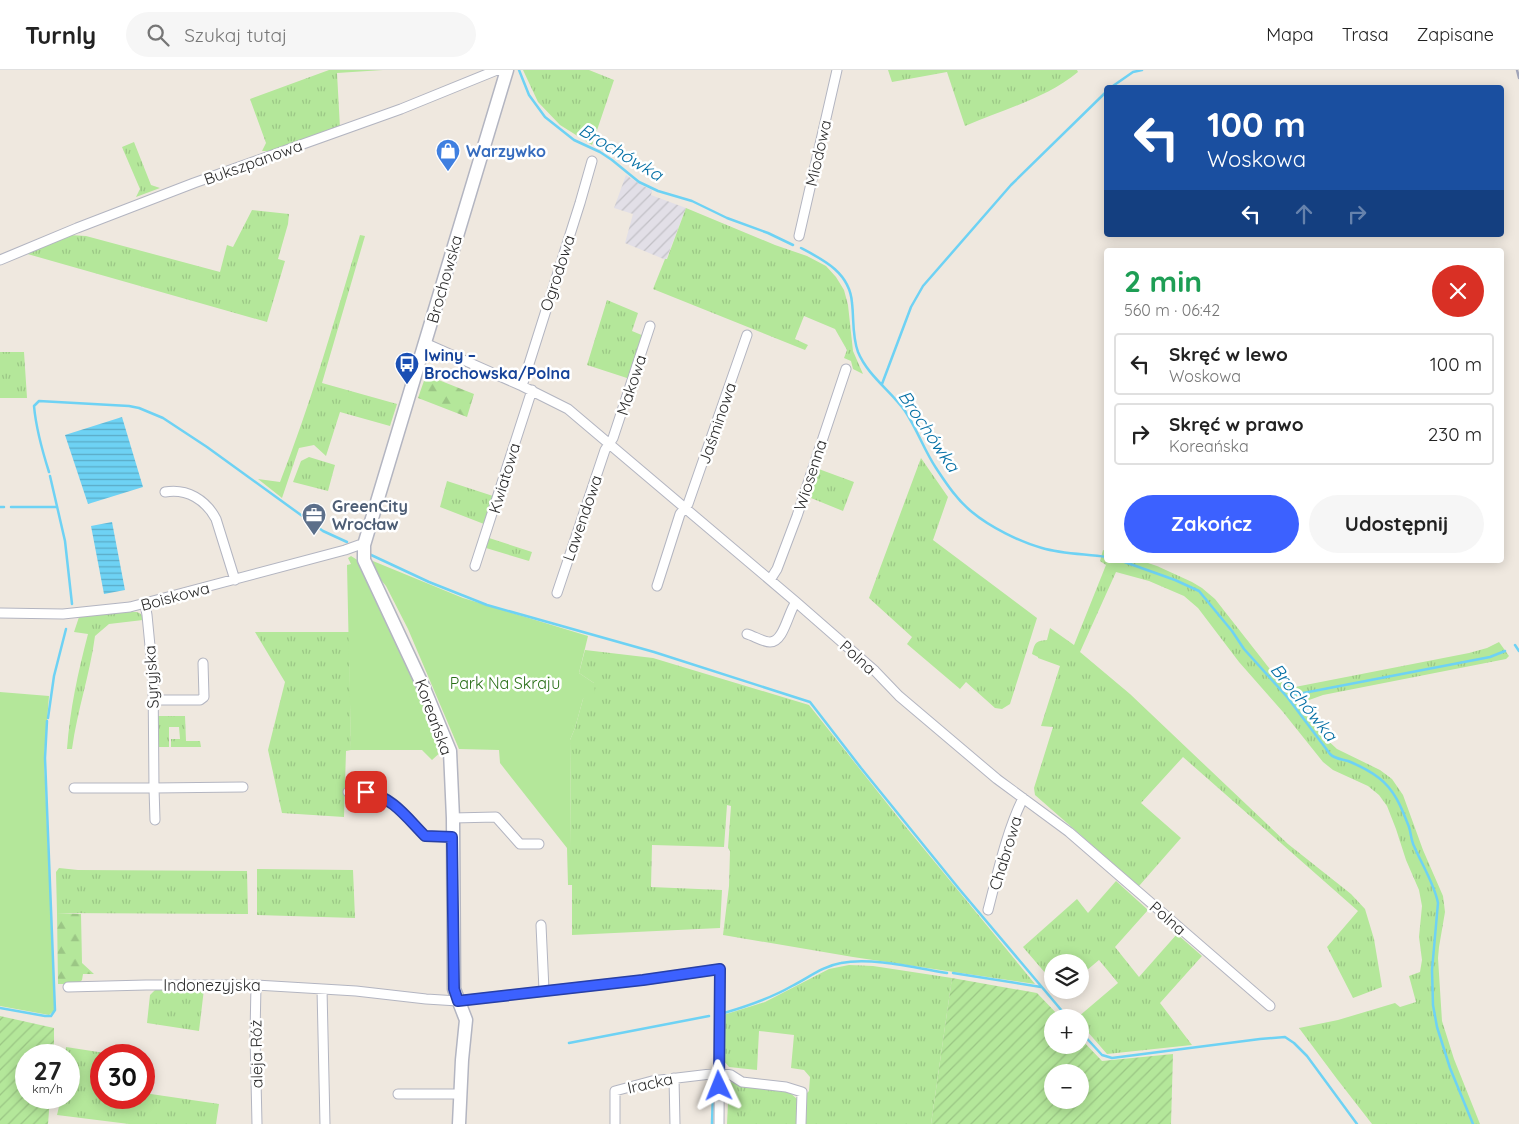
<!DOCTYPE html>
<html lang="pl">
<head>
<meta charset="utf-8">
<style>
  body { margin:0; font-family:Quicksand,sans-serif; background:#f6f6f6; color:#222; height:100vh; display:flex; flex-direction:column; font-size:19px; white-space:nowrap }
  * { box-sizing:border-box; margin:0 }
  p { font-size:16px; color:#767676 }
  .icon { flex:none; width:28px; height:28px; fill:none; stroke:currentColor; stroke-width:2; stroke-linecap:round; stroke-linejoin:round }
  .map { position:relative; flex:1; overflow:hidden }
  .sheet { position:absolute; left:1104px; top:178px; width:400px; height:315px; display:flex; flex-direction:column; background:#fff; border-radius:5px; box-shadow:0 2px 12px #0003 }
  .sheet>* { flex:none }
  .guide { position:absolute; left:1104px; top:15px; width:400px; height:152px; border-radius:5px; box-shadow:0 2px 12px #0003; background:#1a4fa0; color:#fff; overflow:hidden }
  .buttons { position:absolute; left:1044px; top:884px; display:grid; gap:10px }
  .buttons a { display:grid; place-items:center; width:45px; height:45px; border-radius:50%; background:#fff; box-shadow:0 2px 12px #0003; font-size:25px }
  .speed { position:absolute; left:15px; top:974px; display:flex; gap:10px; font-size:25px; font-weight:700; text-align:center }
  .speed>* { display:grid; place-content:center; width:65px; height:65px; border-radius:50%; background:#fff; box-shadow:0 2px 12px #0003; line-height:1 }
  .speed small { font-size:12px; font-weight:400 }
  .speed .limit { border:8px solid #d22; background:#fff; color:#111 }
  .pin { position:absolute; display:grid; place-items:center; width:42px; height:42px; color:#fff; margin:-21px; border-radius:10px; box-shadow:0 2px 8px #0006 }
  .me { position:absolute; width:55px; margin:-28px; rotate:358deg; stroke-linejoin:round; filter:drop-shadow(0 0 4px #0008) }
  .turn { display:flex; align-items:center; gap:18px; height:105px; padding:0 20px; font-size:22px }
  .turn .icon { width:65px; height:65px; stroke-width:2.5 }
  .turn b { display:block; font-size:35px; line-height:42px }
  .lanes { display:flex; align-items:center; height:48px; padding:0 20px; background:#0003; justify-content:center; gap:25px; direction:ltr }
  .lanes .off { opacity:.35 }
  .round { display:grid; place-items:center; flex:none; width:52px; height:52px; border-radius:26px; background:#f6f6f6 }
  .summary { display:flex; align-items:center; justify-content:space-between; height:85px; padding:0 20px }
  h1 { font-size:30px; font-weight:700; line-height:38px; color:#1e9e55 }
  .button { display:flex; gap:10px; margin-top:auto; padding:10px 20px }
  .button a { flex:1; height:58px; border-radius:30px; background:#3c61ff; color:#fff; font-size:20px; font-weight:700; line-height:58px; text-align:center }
  .button a+a { background:#f6f6f6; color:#222 }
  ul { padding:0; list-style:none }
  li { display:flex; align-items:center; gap:15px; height:62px; margin:0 10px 8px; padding:0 10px; border:2px solid #e0e0e0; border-radius:5px }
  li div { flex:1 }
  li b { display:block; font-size:19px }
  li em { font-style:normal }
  header { display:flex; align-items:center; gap:30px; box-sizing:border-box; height:70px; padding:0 25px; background:#fff; border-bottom:1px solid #e0e0e0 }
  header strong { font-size:24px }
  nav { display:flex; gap:28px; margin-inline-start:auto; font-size:18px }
  .search { width:350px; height:45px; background:#f6f6f6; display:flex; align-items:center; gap:12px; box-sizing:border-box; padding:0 18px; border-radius:28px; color:#767676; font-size:19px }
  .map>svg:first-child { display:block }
</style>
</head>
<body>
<header>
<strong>Turnly</strong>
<div class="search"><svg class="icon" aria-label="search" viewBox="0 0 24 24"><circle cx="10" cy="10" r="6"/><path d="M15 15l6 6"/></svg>Szukaj tutaj</div>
<nav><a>Mapa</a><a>Trasa</a><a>Zapisane</a></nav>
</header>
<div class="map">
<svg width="1519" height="1054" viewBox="0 0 1519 1054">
  <defs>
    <pattern id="industrial-furrows" width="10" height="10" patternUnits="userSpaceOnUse" patternTransform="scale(1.25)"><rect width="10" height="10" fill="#e2dfe7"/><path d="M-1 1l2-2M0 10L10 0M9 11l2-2" fill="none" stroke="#c2c0c6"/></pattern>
    <pattern id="grass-tufts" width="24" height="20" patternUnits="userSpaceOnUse" patternTransform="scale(1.25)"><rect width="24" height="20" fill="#b4e79a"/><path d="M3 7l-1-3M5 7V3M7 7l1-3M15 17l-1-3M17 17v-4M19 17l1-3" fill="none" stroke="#9bc685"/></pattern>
    <pattern id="forest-firs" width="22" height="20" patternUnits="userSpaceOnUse" patternTransform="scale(1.25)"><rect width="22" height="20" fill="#b4e79a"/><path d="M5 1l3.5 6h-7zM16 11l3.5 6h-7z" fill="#9bc685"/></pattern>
    <pattern id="garden-furrows" width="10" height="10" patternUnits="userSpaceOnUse" patternTransform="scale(1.25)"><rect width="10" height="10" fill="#b4e79a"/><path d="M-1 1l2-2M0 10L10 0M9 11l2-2" fill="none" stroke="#9bc685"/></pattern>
    <pattern id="water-rules" width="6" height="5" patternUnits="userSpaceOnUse" patternTransform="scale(1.25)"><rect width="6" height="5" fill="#6ed2f4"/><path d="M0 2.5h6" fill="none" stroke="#5babc6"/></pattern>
  </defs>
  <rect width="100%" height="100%" fill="#efe8df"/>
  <path fill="url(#industrial-furrows)" d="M 626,105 L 643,116 L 652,120 L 651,125 L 686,138 L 666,190 L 625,173 L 633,144 L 614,138 Z"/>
  <path fill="url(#grass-tufts)" d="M 329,0 L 383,0 L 337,3 L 340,58 L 273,81 L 262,81 L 266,73 L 250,29 Z
    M 523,0 L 589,0 L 614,10 L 592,75 L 560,55 L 538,32 Z
    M 888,0 L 1077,0 L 1078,2 C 1045,29 1004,39 965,56 L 947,2 L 892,12 Z
    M 134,72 L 151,115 L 160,118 L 136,127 L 140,119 L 122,77 Z
    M 686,138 L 775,175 L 807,186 L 826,196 L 836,207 L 844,220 L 848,235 L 853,281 L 863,304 L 853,299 L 851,291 L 844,288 L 847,280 L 835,259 L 804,246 L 795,269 L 808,275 L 805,280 L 653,219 L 665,189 L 667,189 Z
    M 252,140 L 289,144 L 288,154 L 278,189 L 285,191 L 267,252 L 24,183 L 70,165 L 86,166 L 220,202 L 227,175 L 233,177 Z
    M 360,165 L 365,166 L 322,313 L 397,334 L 390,356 L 340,342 L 326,386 L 314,375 L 299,378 L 282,428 L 258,409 L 280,412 C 312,331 335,248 360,165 Z
    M 607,230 L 638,243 L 632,261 L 644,266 L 630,309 L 587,295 Z
    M 0,282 L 24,282 L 27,328 L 0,328 Z
    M 309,387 L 335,395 L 328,421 L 293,412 L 301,391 Z
    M 921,388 L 948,427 L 933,470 L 1037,548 L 1010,634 L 1002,639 L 995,638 L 966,612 L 960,619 L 907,574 L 912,567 L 869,528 Z
    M 816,398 L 854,412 L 843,441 L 806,426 Z
    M 447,411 L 493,426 L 484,454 L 440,437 Z
    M 489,468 L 532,482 L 529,491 L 486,478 Z
    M 1103,480 L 1106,481 L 1106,490 L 1139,490 L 1157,496 L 1192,512 L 1202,518 L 1215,529 L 1277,608 L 1284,613 L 1295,617 L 1469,583 L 1487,578 L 1499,572 L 1509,586 L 1506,589 L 1323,625 L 1298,634 L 1323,666 L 1337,679 L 1380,700 L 1392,709 L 1403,725 L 1423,780 L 1443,826 L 1445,842 L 1439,877 L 1438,888 L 1442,951 L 1454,989 L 1480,1054 L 1372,1054 L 1337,1009 L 1299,958 L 1338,950 L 1395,933 L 1400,937 L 1416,932 L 1409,906 L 1420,902 L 1422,890 L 1419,867 L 1422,836 L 1419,820 L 1406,790 L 1396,759 L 1387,736 L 1379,725 L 1368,716 L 1333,700 L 1323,692 L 1283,642 L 1239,592 L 1198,538 L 1184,526 L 1149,511 L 1116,502 L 1080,582 L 1130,624 L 1288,774 L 1351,824 L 1365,839 L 1374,869 L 1382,917 L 1353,928 L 1327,877 L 1358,841 L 1183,687 L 1141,733 L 1181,768 L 1139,816 L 1035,725 L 1034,718 L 1053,657 L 1041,656 L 1060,596 L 1038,588 L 1038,587 L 1032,584 C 1035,573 1035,571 1047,570 L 1050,558 L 1074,575 L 1106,495 L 1100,491 Z
    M 128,542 L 137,542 L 141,544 L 143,550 L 109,554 L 95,566 C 90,604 77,641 72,679 L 67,679 C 70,639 78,602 88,564 L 74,562 L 79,547 Z
    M 255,562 L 349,562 L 351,680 L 346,681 L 344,747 L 282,743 L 268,680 L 285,612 Z
    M 585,580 L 653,588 L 809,635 L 901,751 L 1035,914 L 853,887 L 723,865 L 729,816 L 730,781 L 728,778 L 731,736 L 727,735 L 724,777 L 652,775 L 651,817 L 722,820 L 720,858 L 572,865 L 572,815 L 568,815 L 567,778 L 571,778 L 570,670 L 575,658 L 583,629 L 594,613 L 579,603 Z
    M 158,646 L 185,646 L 186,671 L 200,671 L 201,677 L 171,677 L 171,669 L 180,669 L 179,657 L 169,657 L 169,677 L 159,677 Z
    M 59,798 L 78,800 L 247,801 L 248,844 L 57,843 L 56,802 Z
    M 257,799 L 353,800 L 355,848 L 257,845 Z
    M 1116,811 L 1148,840 L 1115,877 L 1139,907 L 1177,864 L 1202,886 L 1160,933 L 1192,975 L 1107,984 L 1080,953 L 1080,948 L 1078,947 L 1118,913 L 1099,890 L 1080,906 L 1080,892 L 1052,892 L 1052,911 L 1023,877 L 1077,829 L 1088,843 Z
    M 849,895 L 873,896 L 952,908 L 931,1054 L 803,1054 L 804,1026 L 809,1021 L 810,1007 L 804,1000 L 791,998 L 794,965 L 759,961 L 757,1000 L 729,997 L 723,990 L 724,957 L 720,956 L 720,946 L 765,932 L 829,899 Z
    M 156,919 L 204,919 L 199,961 L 147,953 L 150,925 Z
    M 66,977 L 118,985 L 101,985 L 101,1028 L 144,1028 L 144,1023 L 219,1034 L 216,1054 L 129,1054 L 57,1045 L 61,1028 L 69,1028 L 69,985 L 65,985 Z
    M 729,1012 L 787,1020 L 797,1029 L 797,1054 L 727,1054 Z"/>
  <path fill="url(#forest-firs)" d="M 426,305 L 474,324 L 467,347 L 418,328 Z
    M 57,843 L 81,844 L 82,893 L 94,904 L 83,904 L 82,910 L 78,914 L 58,914 Z"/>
  <path fill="#b4e79a" d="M 351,486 L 359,491 L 393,556 L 389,559 L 404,587 L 410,594 L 443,680 L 432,690 L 422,680 L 351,680 L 347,495 L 351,494 L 348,488 Z
    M 368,489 L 463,528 L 588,566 L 579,603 L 594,613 L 595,623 L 583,629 L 575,658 L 570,670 L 571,778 L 567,778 L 500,693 L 499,680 L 459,679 L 408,559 L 386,516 L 371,498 Z
    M 0,622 L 49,626 L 44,688 L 55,940 L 49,945 L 0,936 Z"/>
  <path fill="url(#garden-furrows)" fill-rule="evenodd" d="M 952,908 L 1037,923 L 1060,947 L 1052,948 L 1052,975 L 1080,975 L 1080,968 L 1102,991 L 1173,984 L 1171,1054 L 931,1054 ZM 1052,1002 L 1080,1002 L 1080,1030 L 1052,1030 Z
    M 0,946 L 54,958 L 54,985 L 26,985 L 26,1028 L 50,1028 L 48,1054 L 0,1054 Z"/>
  <path fill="url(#water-rules)" d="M 122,347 L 143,417 L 88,434 L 65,365 Z
    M 112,452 L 125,520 L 104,524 L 91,456 Z"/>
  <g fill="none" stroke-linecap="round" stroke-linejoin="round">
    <path stroke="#6ed2f4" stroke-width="2.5" d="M 519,0 L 529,25 L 545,47 L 574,70 L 600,82 L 612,90 L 639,112 L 658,121 L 692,131 L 727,148 L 768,163 L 793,175
      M 1110,18 L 1133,2 L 1142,0
      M 801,178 C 824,190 850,203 852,233 C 854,249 852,266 858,282 C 868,306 891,321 905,341 C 917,359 924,380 936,398 C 946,413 957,430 972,442 C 990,457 1020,472 1042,478 C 1062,484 1086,484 1106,487
      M 882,314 L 911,237 L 923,216 L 1011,115 L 1106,22
      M 49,402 C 42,380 36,358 34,336 L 39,331 L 129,336 L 139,338 L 163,348 L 207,377 L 323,461 L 347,472
      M 50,406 L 65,471 L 72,534
      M 0,437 L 4,437
      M 11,437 L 57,437
      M 369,484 L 429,512 L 487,535 L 654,582 L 810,632 L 861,698 L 960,820 L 1068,948
      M 1119,490 L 1175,510 L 1199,521 L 1232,561 L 1244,579 L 1288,628 L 1330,684 C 1335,689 1341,689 1348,691 C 1358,695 1370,701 1379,708 C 1395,720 1402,739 1409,757 C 1411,763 1411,770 1414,776 C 1422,795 1434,813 1438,833 L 1432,900 L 1433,935 L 1437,957 L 1450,998 L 1473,1054
      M 1515,575 L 1519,581
      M 1288,628 L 1293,625 L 1490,587 L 1505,581
      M 48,648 L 54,606 L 66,559
      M 953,903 L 1041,917
      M 0,938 L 45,946 L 51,946 L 55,940 L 45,688 L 47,651
      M 724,943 C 748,936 771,928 792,916 C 808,908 823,896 841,893 C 872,887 916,898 947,903
      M 1080,961 L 1102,985 L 1112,988 L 1260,969 L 1285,967 L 1294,973 L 1307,986 L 1357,1054
      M 569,973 L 709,946
      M 712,1054 L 713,1019"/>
    <defs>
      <path id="street" d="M 799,166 L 837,0
        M 0,190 L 77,158 L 194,113 L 401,39 L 497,0 L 507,2
        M 425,273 L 522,316 L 568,339 L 796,532 L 875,601 L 899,626 L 997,709 L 1069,762 L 1270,936
        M 522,316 L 580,133 L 592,91
        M 165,422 C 187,418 206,430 216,449 L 235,510
        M 475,496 L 532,320
        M 770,510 L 777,499 L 797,446 L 846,299
        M 657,516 L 680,444 L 688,434 L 747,265
        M 557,523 L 605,380 L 613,368 L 650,256
        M 145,534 L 147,545 L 153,607 L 154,718 L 243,717
        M 0,543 L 63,544 L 130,537 L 345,480 L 359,475 L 364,475
        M 747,564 C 754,566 763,572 770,572 C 784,572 788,542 796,532
        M 153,630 L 200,630 L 204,627 L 203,593
        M 74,718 L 154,718 L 155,750
        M 348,722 C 357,722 366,721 375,724 C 396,730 410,751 425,766 L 452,767
        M 453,748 L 496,747 L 520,774 L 539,774
        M 988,840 C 998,802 1006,763 1023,728
        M 541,855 L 544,920
        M 256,915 L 255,965 L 257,1054
        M 68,917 L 146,915 L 256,915 L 356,921 L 426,929 L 458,931 L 643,910 L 720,899 L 719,1054
        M 322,919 L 325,1054
        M 674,1008 L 675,1054
        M 398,1024 L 460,1024
        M 615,1054 L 615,1021 L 652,1011 L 719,1003 L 731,1005 L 742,1012 L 786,1017 L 802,1022 L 801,1054"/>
      <path id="secondary" d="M 459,1054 L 462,990 L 466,950 L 454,919 L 453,748 L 450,681 L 424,618 L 364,490 L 364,475 L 507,0"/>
    </defs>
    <use href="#street" stroke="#b3b5c1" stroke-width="11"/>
    <use href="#secondary" stroke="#b3b5c1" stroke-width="15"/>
    <use href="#street" stroke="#fff" stroke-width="9"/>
    <use href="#secondary" stroke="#fff" stroke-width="12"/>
    <path stroke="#a1a4b8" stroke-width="2.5" d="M 1517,0 L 1519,8"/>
  </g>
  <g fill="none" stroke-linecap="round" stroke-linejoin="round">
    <defs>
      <path id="route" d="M 366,722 C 393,727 407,748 425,766 L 452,767 L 454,919 L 458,931 L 643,910 L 720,899 L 719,1016"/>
    </defs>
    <use href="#route" stroke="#273fa6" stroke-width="12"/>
    <use href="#route" stroke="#3c61ff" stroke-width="9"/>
  </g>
  <defs>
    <symbol id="shop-pin" viewBox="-11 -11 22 30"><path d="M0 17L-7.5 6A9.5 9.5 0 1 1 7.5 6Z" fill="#3f7fe0" stroke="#fff"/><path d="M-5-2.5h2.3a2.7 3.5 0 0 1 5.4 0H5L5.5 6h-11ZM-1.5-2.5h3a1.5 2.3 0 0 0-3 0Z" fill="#fff"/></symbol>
    <symbol id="bus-pin" viewBox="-11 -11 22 30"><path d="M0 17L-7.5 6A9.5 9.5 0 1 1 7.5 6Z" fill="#1a4fb4" stroke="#fff"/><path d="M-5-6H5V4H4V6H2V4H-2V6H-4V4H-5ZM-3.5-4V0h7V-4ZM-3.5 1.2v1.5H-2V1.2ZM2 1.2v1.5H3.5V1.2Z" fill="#fff"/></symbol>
    <symbol id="office-pin" viewBox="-11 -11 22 30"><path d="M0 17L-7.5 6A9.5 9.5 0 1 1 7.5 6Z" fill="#5c6f8a" stroke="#fff"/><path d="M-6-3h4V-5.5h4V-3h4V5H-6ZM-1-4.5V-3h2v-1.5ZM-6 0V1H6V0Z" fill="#fff"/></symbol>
  </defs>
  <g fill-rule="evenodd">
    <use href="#shop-pin" x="434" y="67" width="28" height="38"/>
    <use href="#bus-pin" x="393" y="280" width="28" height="38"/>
    <use href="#office-pin" x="300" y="431" width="28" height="38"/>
  </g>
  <g text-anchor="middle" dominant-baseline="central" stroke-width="5" stroke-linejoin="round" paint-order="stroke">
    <g font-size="16" font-weight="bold" fill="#366cbe" stroke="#fff" text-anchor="start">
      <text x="466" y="81">Warzywko</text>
    </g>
    <g font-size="16" fill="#2d2d2d" stroke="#fff">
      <text transform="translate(818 83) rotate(-77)">Miodowa</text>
      <text transform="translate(253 92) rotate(-20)">Bukszpanowa</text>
      <text transform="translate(557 203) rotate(-72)">Ogrodowa</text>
      <text transform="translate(444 209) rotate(-74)">Brochowska</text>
      <text transform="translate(631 315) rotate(-72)">Makowa</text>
      <text transform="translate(717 353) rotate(-71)">Jaśminowa</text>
      <text transform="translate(810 405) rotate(-72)">Wiosenna</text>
      <text transform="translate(504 408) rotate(-73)">Kwiatowa</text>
      <text transform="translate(582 448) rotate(-71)">Lawendowa</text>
      <text transform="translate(175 526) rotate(-15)">Boiskowa</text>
      <text transform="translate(858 587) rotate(42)">Polna</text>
      <text transform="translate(151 607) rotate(-93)">Syryjska</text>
      <text transform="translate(434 647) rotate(70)">Koreańska</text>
      <text transform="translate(1005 783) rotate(-73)">Chabrowa</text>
      <text transform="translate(1168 848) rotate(41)">Polna</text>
      <text x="212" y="915">Indonezyjska</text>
      <text transform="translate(256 984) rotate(-91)">aleja Róż</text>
      <text transform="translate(650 1013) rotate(-12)">Iracka</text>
    </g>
    <g font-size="16" font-weight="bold" fill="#164399" stroke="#fff" text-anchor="start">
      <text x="424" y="285">Iwiny –<tspan x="424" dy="18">Brochowska/Polna</tspan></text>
    </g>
    <g font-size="16" font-weight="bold" fill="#4e5e75" stroke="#fff" text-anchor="start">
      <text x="332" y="436">GreenCity<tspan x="332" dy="18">Wrocław</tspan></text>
    </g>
    <g font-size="16" fill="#2a6f18" stroke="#fff">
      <text x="505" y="613">Park Na Skraju</text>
    </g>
    <g font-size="18" font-style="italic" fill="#0771a6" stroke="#fff">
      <text transform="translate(621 82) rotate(31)">Brochówka</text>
      <text transform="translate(929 361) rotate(56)">Brochówka</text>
      <text transform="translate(1304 632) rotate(51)">Brochówka</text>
    </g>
  </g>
</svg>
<div class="buttons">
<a><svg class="icon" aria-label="layers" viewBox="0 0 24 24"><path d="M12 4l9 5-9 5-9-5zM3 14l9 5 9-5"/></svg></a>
<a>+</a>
<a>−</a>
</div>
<div class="speed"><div>27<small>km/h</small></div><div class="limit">30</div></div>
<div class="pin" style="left:366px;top:722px;background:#d93025"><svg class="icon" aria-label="arrive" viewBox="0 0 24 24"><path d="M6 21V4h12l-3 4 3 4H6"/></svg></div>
<svg class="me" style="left:719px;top:1016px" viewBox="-20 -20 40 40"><path d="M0-17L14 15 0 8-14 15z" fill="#3c61ff" stroke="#fff" stroke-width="4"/></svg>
<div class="guide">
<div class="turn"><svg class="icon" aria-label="left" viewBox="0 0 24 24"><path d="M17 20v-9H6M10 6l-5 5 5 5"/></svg><div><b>100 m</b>Woskowa</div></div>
<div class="lanes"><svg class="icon" aria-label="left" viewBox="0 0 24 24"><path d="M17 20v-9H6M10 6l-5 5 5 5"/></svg><svg class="icon off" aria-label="ahead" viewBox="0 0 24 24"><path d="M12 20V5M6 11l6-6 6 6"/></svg><svg class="icon off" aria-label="right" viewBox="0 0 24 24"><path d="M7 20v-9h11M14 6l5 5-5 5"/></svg></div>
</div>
<section class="sheet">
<div class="summary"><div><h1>2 min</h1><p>560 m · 06:42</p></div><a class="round" style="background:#d93025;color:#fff"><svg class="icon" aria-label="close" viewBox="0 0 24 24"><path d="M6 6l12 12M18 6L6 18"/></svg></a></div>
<ul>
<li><svg class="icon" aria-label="left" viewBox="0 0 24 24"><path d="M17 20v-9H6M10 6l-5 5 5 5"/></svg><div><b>Skręć w lewo</b><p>Woskowa</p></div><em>100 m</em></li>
<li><svg class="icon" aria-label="right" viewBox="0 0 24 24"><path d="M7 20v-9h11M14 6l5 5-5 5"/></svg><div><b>Skręć w prawo</b><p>Koreańska</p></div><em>230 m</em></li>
</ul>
<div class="button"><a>Zakończ</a><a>Udostępnij</a></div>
</section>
</div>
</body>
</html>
